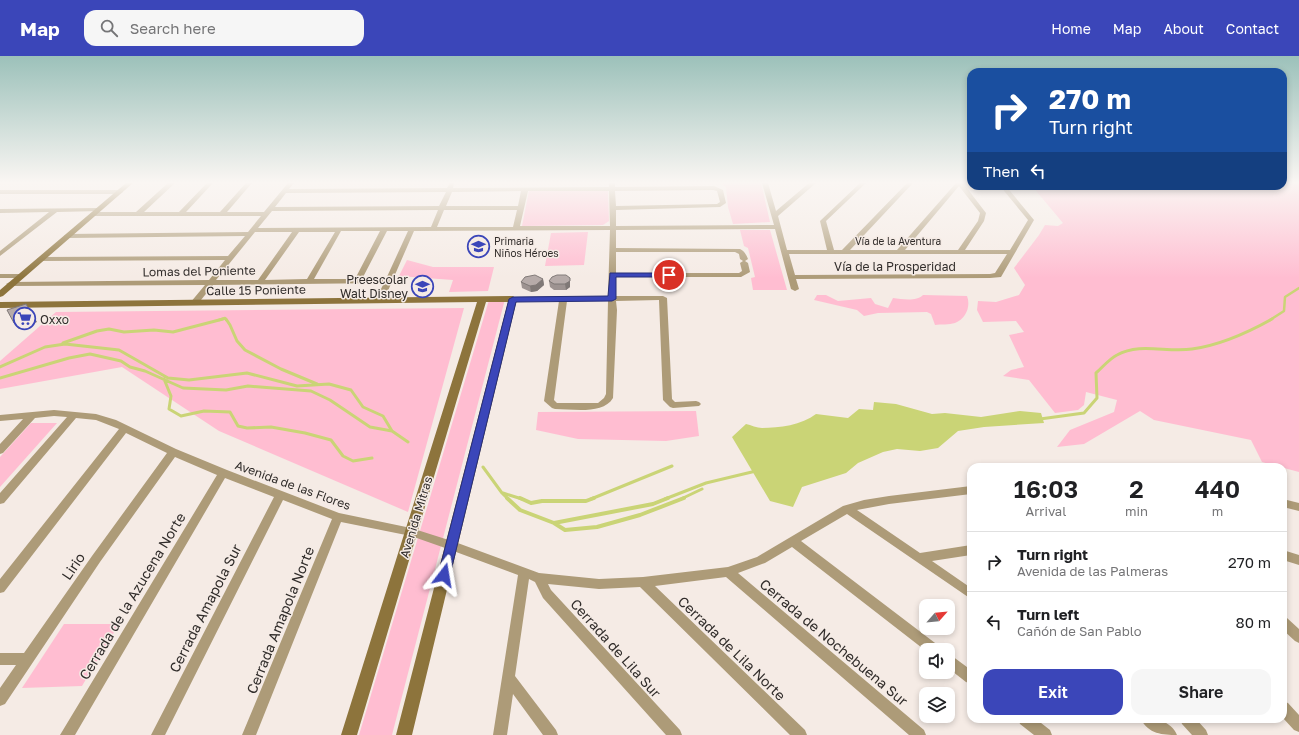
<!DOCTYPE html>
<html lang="en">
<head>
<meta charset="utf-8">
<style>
  body { margin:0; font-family:"Golos Text",sans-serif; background:#f6f6f6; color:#202124; height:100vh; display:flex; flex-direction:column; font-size:15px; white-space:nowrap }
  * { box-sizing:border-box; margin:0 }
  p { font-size:13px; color:#757577 }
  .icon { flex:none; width:22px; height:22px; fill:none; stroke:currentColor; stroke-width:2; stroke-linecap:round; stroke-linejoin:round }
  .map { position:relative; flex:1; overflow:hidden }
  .panel { position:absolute; left:967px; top:407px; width:320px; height:260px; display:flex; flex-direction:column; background:#fff; border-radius:12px; box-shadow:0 2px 6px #0003 }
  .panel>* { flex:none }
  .hud { position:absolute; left:967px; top:12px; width:320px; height:122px; border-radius:12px; box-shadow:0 2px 6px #0003; background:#1a4fa0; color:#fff; overflow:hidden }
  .needle { width:26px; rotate:63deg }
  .buttons { position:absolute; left:919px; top:543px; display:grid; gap:8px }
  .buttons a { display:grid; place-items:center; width:36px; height:36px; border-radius:8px; background:#fff; box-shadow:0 2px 6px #0003; font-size:20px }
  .pin { position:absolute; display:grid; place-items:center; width:34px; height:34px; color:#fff; margin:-17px; border:2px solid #fff; border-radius:50%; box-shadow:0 1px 4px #0007 }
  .me { position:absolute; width:44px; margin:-22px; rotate:14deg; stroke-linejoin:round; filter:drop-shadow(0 0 3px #0008) }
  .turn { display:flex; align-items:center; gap:14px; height:84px; padding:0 16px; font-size:18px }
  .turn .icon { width:52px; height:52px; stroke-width:2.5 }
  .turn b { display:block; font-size:28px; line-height:34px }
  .then { display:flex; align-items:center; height:38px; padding:0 16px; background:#0003; gap:8px; font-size:15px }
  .eta { display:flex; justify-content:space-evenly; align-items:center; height:68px; text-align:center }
  .eta b { font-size:24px; font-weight:600; line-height:28px }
  .action { display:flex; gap:8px; margin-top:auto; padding:8px 16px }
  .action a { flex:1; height:46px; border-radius:12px; background:#3b46b9; color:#fff; font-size:16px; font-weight:600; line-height:46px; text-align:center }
  .action a+a { background:#f6f6f6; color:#202124 }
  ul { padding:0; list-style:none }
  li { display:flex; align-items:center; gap:12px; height:60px; padding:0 16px; border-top:1px solid #e0e0e0 }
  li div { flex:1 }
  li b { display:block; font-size:15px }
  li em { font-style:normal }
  header { display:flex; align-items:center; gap:24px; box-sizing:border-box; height:56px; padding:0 20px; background:#3b46b9; color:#fff }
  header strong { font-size:19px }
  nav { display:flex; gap:22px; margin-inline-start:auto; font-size:14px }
  .search { width:280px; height:36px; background:#f6f6f6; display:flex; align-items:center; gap:10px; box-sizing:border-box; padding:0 14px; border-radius:12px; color:#757577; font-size:15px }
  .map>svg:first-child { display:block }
</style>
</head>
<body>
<header>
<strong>Map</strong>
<div class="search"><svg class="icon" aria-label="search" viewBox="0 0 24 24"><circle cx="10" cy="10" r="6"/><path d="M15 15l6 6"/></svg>Search here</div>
<nav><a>Home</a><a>Map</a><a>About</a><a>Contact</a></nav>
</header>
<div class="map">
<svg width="1299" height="679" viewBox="0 0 1299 679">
  <rect width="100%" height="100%" fill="#f5ebe5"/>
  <path fill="#ffbdd1" d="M 722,127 L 761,127 L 770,166 L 733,168 L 728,151 L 726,131 L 722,129 Z
    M 1283,127 L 1299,127 L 1299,416 L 1262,406 L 1251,384 L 1154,364 L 1140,355 L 1084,388 L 1057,391 L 1070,374 L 1114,356 L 1117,344 L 1086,336 L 1084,349 L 1078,354 L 1055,357 L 1029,324 L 1003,320 L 1011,314 L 1024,311 L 1009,279 L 1024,276 L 1016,265 L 983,266 L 977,254 L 978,245 L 996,246 L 1019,239 L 1025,229 L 1014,212 L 1039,179 L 1045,169 L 1058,170 L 1063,167 L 1032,130 L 1283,130 Z
    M 606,134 L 608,135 L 609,165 L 603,169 L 522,170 L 529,135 Z
    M 740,174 L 770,174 L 787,234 L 753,234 L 751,222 L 755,221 L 748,192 L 744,190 Z
    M 588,176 L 584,209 L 545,210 L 551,177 Z
    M 407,204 L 433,211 L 494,211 L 488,235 L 449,236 L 453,224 L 399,220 Z
    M 817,239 L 826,239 L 838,245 L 871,242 L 875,248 L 888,252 L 893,242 C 902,243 916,246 923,239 L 967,240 C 971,250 966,263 955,267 C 949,269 941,268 935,269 L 931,258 L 927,256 L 878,257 L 864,260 L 857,254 L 814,244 Z
    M 505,243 L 392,679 L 359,679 L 489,244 Z
    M 464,252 L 408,456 L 219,375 L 122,311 L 0,333 L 0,305 L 56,256 Z
    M 696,355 L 699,380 L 666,385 L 578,383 L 536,374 L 538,356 Z
    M 31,367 L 57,367 L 0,431 L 0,401 Z
    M 64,568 L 119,568 L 82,630 L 22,632 Z"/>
  <path fill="#cad476" d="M 874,346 L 896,348 L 932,358 L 945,357 L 981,361 L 1020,355 L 1041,357 L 1044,367 L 984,371 L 958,375 L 938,392 L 920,395 L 897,393 L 883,396 L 858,407 L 846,417 L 802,431 L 793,451 L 770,445 L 732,381 L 746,368 C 751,369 757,372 762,372 C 779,372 802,369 816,358 L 848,362 L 859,353 L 873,354 Z"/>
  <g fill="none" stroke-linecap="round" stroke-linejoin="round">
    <path stroke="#cad476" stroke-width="2.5" d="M 219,264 L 225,262 L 226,264
      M 1270,264 L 1284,255 L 1285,241 L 1299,232"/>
    <path stroke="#cad476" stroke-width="3" d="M 226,263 L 230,269 L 237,285 L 245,294 L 281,313 L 317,328
      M 63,287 L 97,275 L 109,273 L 124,276 L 154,274 L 173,276 L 223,263
      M 0,311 L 45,291 L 65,288 L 119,294 L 168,322 L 189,324 L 247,317 L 297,330 L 329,328 L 351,334 L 363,351 L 383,360 L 392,375 L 408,386
      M 0,322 L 69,302 L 90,298 L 121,305 L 130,311 L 145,315 L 183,332 L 226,334 L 248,330 L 311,335 L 330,344 L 370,371 L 392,375
      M 164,323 L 171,340 L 169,353 L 181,360 L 204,355 L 230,356 L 238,370 L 247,372 L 271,371 L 305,377 L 331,384 L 343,400 L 353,405 L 372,402
      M 1040,363 L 1084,357 L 1097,342 L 1096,317 C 1103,311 1109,303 1117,299 C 1140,286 1167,297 1192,293 C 1221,289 1247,277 1272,263
      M 483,411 L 502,437 L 508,443
      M 503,437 L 522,443
      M 591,443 L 672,410
      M 665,443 L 706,427 L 756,415
      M 681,443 L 702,433"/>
    <path stroke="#cad476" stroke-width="4" d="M 507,442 L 520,454 L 554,467 L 653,448 L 668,442
      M 520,442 L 531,447 L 542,445 L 586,445 L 594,442
      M 554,467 L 565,474 L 597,471 L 640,459 L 684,442"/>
    <path fill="#ad9b78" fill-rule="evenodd" d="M 168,127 L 175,127 L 144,156 L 179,156 L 207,127 L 213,127 L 186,156 L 220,156 L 246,127 L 252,127 L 227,156 L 264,156 L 288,127 L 294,127 L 289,133 L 447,132 L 450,127 L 454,127 L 453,132 L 609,131 L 609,127 L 615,127 L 615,131 L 714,130 L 723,134 L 726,147 L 720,151 L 616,154 L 616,170 L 774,169 L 762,127 L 768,127 L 776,155 L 809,127 L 816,127 L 778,160 L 787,194 L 827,194 L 820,165 L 860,127 L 866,127 L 826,165 L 834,194 L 842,194 L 907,127 L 913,127 L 850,194 L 897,194 L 956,127 L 963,127 L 986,157 L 984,165 L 965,194 L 1010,194 L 1028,164 L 1000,130 L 1006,130 L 1034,164 L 1001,221 L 990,222 L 796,223 L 799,233 L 795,235 L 791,233 L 775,173 L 616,174 L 616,192 L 740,193 C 744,195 746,198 748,203 L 745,205 L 748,207 L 750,216 L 741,221 L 616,221 L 616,240 L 663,240 L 667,242 L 672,343 L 675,346 L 696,345 L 699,346 L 701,348 L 699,350 L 673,352 L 670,351 L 663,344 L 659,244 L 616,245 L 617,254 L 613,342 C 603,359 572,353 555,353 L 552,352 L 544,345 L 559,245 L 513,245 L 509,243 L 513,241 L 608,240 L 610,174 L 414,175 L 387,237 L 384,237 L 380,235 L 384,227 L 213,229 L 197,249 L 194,249 L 190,247 L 205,229 L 10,230 L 6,228 L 10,226 L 209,224 L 225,204 L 41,205 L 37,203 L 41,201 L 228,200 L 245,180 L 67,182 L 64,180 L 67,178 L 248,176 L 261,160 L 93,160 L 90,158 L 93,156 L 136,156 ZM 959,130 L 980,157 L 978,165 L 958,194 L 905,194 ZM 713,134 L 717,135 L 720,146 L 717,148 L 616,150 L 615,135 ZM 521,135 L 518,150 L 446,150 L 452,136 ZM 528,135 L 609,135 L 610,170 L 520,170 ZM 446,136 L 439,150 L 275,151 L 286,137 ZM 438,154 L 431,171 L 258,172 L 272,155 ZM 444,154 L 517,154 L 513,171 L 437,171 ZM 341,175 L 380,175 L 355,223 L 314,223 ZM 387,175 L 408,175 L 386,223 L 362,223 ZM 255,176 L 292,176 L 258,224 L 216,224 ZM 299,176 L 335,176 L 307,223 L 265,224 ZM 616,196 L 735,196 L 739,198 L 740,203 L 743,205 L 740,207 L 742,215 L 739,217 L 616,217 ZM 789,198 L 1007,198 L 995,217 L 990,218 L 795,219 ZM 567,245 L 608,245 L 606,338 L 604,342 L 598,347 L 557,347 L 554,344 Z
      M 0,134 L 120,134 L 123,136 L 120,138 L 0,138 Z
      M 98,152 L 101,154 L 100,155 L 57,156 L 0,200 L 0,195 L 49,156 L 0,157 L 0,153 Z
      M 0,218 L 20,218 L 24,220 L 20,222 L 0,222 Z
      M 54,354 L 96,358 L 116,364 L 176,393 L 227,414 L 339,457 L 411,472 L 455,486 L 539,517 L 599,523 L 643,521 L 728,511 L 757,501 L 843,450 L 864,444 L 889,440 L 971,430 L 971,438 L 889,448 L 857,454 L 920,497 L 971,489 L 971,499 L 932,505 L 971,532 L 971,543 L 847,458 L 801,485 L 939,590 L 941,594 L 926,595 L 792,491 L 765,507 L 738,517 L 924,674 L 926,679 L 909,679 L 726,521 L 655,530 L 805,674 L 807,679 L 790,679 L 640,531 L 599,533 L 548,528 L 551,534 L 680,674 L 682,679 L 666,679 L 543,542 L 535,526 L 529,523 L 515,620 L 556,674 L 558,679 L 543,679 L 513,638 L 507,679 L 493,679 L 518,519 L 448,493 L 411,480 L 341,466 L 256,679 L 242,679 L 332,463 L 283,444 L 165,679 L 151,679 L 274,441 L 225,422 L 75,679 L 60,679 L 217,419 L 175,401 L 100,506 L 5,648 L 0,650 L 0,632 L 16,609 L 0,609 L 0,597 L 24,597 L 92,500 L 167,397 L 126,377 L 4,536 L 0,537 L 0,523 L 119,373 L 96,364 L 76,362 L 4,447 L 0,448 L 0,437 L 67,361 L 54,360 L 35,362 L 3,397 L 0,398 L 0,388 L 23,363 L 0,365 L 0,359 Z
      M 1283,443 L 1299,447 L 1299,455 L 1283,451 Z
      M 1283,494 L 1299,499 L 1299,509 L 1283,504 Z
      M 1283,560 L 1287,562 L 1299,573 L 1299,587 L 1295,585 L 1283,574 Z
      M 948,598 L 952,600 L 971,614 L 971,628 L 966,626 L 948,612 Z
      M 1283,645 L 1288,647 L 1299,659 L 1299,676 L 1294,674 L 1283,662 Z
      M 1018,663 L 1036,663 L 1050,674 L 1052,679 L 1034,679 L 1020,668 Z
      M 1141,663 C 1155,663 1171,664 1177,679 C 1163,679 1148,678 1141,663 Z
      M 1180,663 L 1196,663 L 1206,674 L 1208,679 L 1192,679 L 1182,668 Z"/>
    <path fill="#8d743c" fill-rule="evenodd" d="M 126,127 L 133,127 L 3,240 L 0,241 L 0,234 Z
      M 513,240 L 517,243 L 412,679 L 396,679 L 508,246 L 486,246 L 357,679 L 341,679 L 477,246 L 0,252 L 0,246 Z"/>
  </g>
  <path fill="#9d9391" d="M 570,222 L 570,231 L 566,234 L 554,234 L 550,231 L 549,225 Z
    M 543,223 L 544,229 L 537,235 L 531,236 L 522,232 L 521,226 Z"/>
  <path fill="#7f7876" d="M 570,222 L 570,231 L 566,234 L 565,228 Z
    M 543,223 L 544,229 L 537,235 L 531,236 L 530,230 Z
    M 26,248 L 30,254 L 37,266 L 19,273 L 14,267 Z"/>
  <path fill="#b6aba9" stroke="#7f7876" d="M 535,219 L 543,223 L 536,229 L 530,230 L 521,226 L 525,221 Z
    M 557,219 L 566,219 L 570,222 L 570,225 L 565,228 L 554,228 L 549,225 L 552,221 Z
    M 26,248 L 33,260 L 14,267 L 7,254 Z"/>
  <linearGradient id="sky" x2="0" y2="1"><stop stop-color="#9cc1ba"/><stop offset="0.57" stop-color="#faf6f3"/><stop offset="1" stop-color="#faf6f3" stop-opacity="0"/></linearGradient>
  <rect width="1299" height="222" fill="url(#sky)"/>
  <path fill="#3b46b9" stroke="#262e78" d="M 610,217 L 669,217 L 673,219 L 669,221 L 616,221 L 616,243 L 612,245 L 516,246 L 450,519 L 448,522 L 444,524 L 440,522 L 438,519 L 509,243 L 513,241 L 608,240 Z"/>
  <defs>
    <symbol id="school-ring" viewBox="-11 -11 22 22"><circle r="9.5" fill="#f5ebe5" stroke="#3b46b9" stroke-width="1.5"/><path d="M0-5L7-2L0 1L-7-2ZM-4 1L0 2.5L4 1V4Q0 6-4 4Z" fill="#3b46b9"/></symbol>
    <symbol id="supermarket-ring" viewBox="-11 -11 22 22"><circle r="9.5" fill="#f5ebe5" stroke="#3b46b9" stroke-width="1.5"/><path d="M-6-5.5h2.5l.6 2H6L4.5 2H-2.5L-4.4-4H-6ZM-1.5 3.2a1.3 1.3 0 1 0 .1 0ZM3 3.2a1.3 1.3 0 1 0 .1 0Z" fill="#3b46b9"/></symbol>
  </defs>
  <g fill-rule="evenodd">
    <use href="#school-ring" x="466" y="178" width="25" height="25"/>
    <use href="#school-ring" x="410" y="218" width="25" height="25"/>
    <use href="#supermarket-ring" x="12" y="250" width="25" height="25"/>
  </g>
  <g text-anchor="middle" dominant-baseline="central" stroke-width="3" stroke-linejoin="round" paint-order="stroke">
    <g font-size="10" fill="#312d2b" stroke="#f5ebe5" text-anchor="start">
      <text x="494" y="185">Primaria<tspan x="494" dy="12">Niños Héroes</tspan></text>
    </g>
    <g font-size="10" fill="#312d2b" stroke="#f5ebe5">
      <text x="898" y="185">Vía de la Aventura</text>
    </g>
    <g font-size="12" fill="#312d2b" stroke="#f5ebe5">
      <text x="895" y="210">Vía de la Prosperidad</text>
      <text transform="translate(199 215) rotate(-1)">Lomas del Poniente</text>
      <text transform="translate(256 234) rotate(-1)">Calle 15 Poniente</text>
      <text transform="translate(293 429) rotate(20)">Avenida de las Flores</text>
      <text transform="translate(416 461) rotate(-73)">Avenida Mitras</text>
    </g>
    <g font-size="12" fill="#312d2b" stroke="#f5ebe5" text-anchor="end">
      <text x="408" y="223">Preescolar<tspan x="408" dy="14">Walt Disney</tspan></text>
      <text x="40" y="263" text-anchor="start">Oxxo</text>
    </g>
    <g font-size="14" fill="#312d2b" stroke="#f5ebe5">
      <text transform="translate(73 510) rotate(-56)">Lirio</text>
      <text transform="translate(132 540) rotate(-59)">Cerrada de la Azucena Norte</text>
      <text transform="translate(205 552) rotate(-63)">Cerrada Amapola Sur</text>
      <text transform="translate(280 564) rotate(-68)">Cerrada Amapola Norte</text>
      <text transform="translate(834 586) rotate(40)">Cerrada de Nochebuena Sur</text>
      <text transform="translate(616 592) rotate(48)">Cerrada de Lila Sur</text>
      <text transform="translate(732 592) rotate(44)">Cerrada de Lila Norte</text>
    </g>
  </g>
</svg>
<div class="buttons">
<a><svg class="needle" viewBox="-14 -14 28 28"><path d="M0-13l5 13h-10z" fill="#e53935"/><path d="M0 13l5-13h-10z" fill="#757577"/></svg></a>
<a><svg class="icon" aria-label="sound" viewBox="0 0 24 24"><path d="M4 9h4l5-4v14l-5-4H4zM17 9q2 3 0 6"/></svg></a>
<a><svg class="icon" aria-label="layers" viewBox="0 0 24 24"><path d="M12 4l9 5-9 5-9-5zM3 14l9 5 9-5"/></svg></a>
</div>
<div class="pin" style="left:669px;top:219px;background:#d93025"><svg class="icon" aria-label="arrive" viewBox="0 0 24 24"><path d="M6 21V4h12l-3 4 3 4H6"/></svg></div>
<svg class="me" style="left:444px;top:519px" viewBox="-20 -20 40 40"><path d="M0-17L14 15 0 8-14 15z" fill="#3b46b9" stroke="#fff" stroke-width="4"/></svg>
<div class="hud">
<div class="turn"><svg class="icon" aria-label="right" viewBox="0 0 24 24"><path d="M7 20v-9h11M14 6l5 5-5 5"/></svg><div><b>270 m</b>Turn right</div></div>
<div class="then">Then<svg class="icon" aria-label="left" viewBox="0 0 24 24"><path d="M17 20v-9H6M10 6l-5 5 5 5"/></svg></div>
</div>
<section class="panel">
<div class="eta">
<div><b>16:03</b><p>Arrival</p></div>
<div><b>2</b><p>min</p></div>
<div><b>440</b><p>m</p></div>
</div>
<ul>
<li><svg class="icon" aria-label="right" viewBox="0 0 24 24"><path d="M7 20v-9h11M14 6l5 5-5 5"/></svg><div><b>Turn right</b><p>Avenida de las Palmeras</p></div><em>270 m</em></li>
<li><svg class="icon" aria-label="left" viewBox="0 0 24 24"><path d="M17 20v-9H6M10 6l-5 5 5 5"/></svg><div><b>Turn left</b><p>Cañón de San Pablo</p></div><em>80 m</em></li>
</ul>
<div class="action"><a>Exit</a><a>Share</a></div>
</section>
</div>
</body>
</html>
